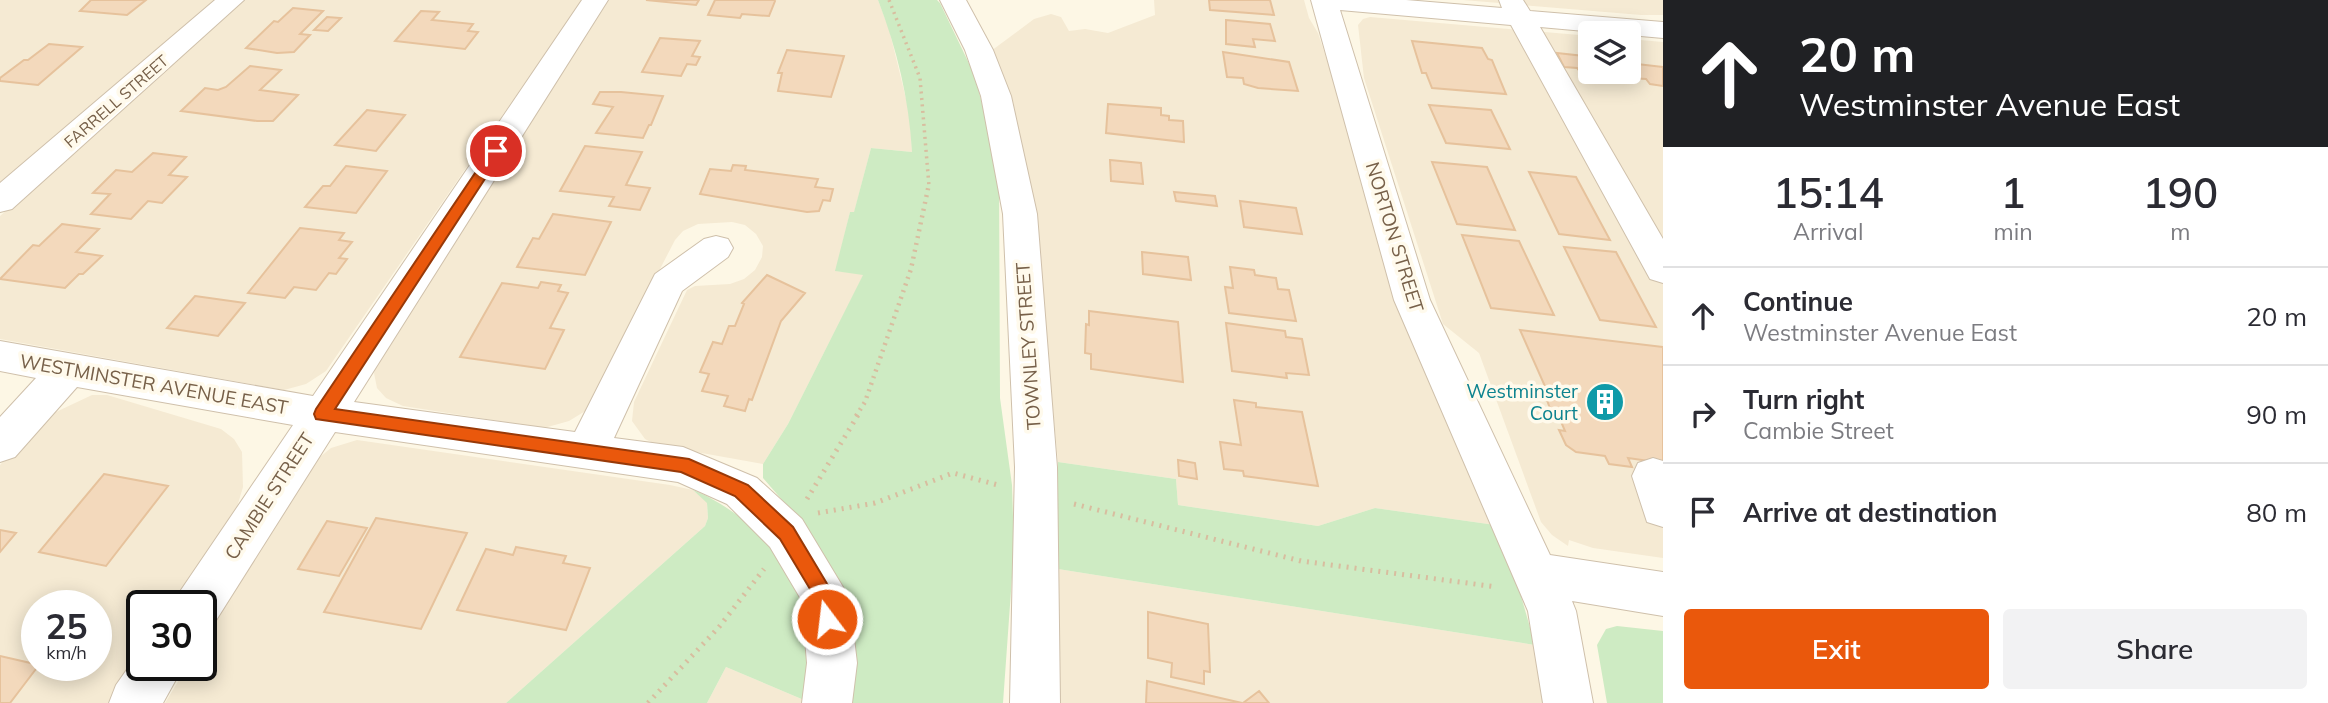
<!DOCTYPE html>
<html lang="en">
<head>
<meta charset="utf-8">
<style>
  body { margin:0; font-family:Mulish,sans-serif; background:#f2f2f3; color:#2b2b33; height:100vh; display:flex; flex-direction:column; font-size:26px; white-space:nowrap }
  * { box-sizing:border-box; margin:0 }
  p { font-size:23px; color:#7c7c81 }
  .icon { flex:none; width:38px; height:38px; fill:none; stroke:currentColor; stroke-width:2; stroke-linecap:round; stroke-linejoin:round }
  .map { position:relative; flex:1; overflow:hidden }
  .details { display:flex; flex-direction:column; background:#fff; width:665px }
  .details>* { flex:none }
  .banner { background:#202124; color:#fff; overflow:hidden }
  .buttons { position:absolute; left:1578px; top:21px; display:grid; gap:14px }
  .buttons a { display:grid; place-items:center; width:63px; height:63px; border-radius:7px; background:#fff; box-shadow:0 4px 18px #0003; font-size:35px }
  .speed { position:absolute; left:21px; top:590px; display:flex; gap:14px; font-size:35px; font-weight:700; text-align:center }
  .speed>* { display:grid; place-content:center; width:91px; height:91px; border-radius:50%; background:#fff; box-shadow:0 4px 18px #0003; line-height:1 }
  .speed small { font-size:18px; font-weight:400 }
  .speed .limit { border:4px solid #111; border-radius:10px; background:#fff; color:#111 }
  .pin { position:absolute; display:grid; place-items:center; width:60px; height:60px; color:#fff; margin:-30px; border:4px solid #fff; border-radius:50%; box-shadow:0 2px 7px #0007 }
  .me { position:absolute; width:77px; margin:-38px; rotate:345deg; stroke-linejoin:round; filter:drop-shadow(0 0 5px #0008) }
  .turn { display:flex; align-items:center; gap:24px; height:147px; padding:0 21px; font-size:32px }
  .turn .icon { width:91px; height:91px; stroke-width:2.5 }
  .turn b { display:block; font-size:49px; line-height:60px }
  .eta { display:flex; justify-content:space-evenly; align-items:center; height:119px; text-align:center }
  .eta b { font-size:42px; font-weight:600; line-height:49px }
  .button { display:flex; gap:14px; margin-top:auto; padding:14px 21px }
  .button a { flex:1; height:80px; border-radius:7px; background:#ea580c; color:#fff; font-size:28px; font-weight:600; line-height:80px; text-align:center }
  .button a+a { background:#f2f2f3; color:#2b2b33 }
  ul { padding:0; list-style:none }
  li { display:flex; align-items:center; gap:21px; height:98px; padding:0 21px; border-top:2px solid #e1e1e2 }
  li div { flex:1 }
  li b { display:block; font-size:26px }
  li em { font-style:normal }
  main { display:flex; flex:1; min-height:0 }
  .map>svg:first-child { display:block }
</style>
</head>
<body>
<main>
<div class="map">
<svg width="1663" height="703" viewBox="0 0 1663 703">
  <rect width="100%" height="100%" fill="#fdf7e5"/>
  <path fill="#f5ead3" fill-rule="evenodd" d="M 0,0 L 218,0 L 0,187 Z
    M 245,0 L 582,0 L 326,371 L 306,384 L 284,390 L 0,339 L 0,216 Z
    M 609,0 L 878,0 L 889,29 L 910,115 L 912,152 L 871,148 L 854,213 L 850,212 L 836,271 L 864,274 L 788,424 L 763,464 L 657,445 L 645,439 L 632,421 L 634,402 L 687,290 L 695,286 L 730,284 L 744,279 L 755,270 L 762,257 L 763,246 L 756,234 L 745,225 L 732,222 L 698,224 L 683,231 L 675,240 L 587,410 L 569,421 L 544,428 L 403,406 L 386,398 L 377,388 L 374,373 L 380,354 Z
    M 1154,0 L 1304,0 L 1309,18 L 1318,33 L 1350,130 L 1396,306 L 1495,525 L 1375,508 L 1318,526 L 1178,505 L 1176,479 L 1058,462 L 1035,219 L 1013,102 L 991,51 L 1034,19 L 1051,14 L 1061,17 L 1069,31 L 1085,29 L 1108,33 L 1155,15 Z
    M 1463,0 L 1663,0 L 1663,15 L 1641,15 Z
    M 1370,17 L 1591,36 L 1591,72 L 1629,72 L 1629,39 L 1663,42 L 1663,558 L 1593,548 L 1569,540 L 1568,546 L 1552,535 L 1541,522 L 1479,353 L 1443,324 L 1364,78 L 1358,25 L 1363,19 Z
    M 92,395 L 107,395 L 221,429 L 234,439 L 242,452 L 243,487 L 237,507 L 174,605 L 142,606 L 142,657 L 112,703 L 0,703 L 0,465 L 39,420 ZM 37,606 L 96,606 L 96,665 L 37,665 Z
    M 357,440 L 670,485 L 693,490 L 707,502 L 708,518 L 705,526 L 506,703 L 165,703 L 188,665 L 201,665 L 201,644 L 315,461 L 331,448 Z
    M 1058,569 L 1535,645 L 1544,703 L 1057,703 Z
    M 726,667 L 811,703 L 707,703 Z"/>
  <path fill="#ceebc3" d="M 878,0 L 937,0 L 940,3 L 975,76 L 999,172 L 1000,398 L 1012,485 L 1014,549 L 1003,703 L 842,703 L 815,549 L 783,501 L 763,478 L 763,464 L 788,424 L 863,275 L 835,271 L 850,212 L 854,212 L 871,148 L 912,152 C 909,99 897,49 878,0 Z
    M 1058,462 L 1176,479 L 1178,505 L 1318,526 L 1375,508 L 1495,525 L 1515,575 L 1535,645 L 1058,569 Z
    M 693,490 C 733,505 796,557 805,600 C 811,633 809,670 811,703 L 726,667 L 707,703 L 506,703 L 705,526 L 708,518 L 707,503 Z
    M 1617,626 L 1663,631 L 1663,703 L 1607,703 L 1597,645 L 1606,629 Z"/>
  <path fill="#f3d9bc" stroke="#e6c29c" stroke-width="2" d="M 91,0 L 146,0 L 127,15 L 80,11 Z
    M 646,0 L 699,0 L 696,5 Z
    M 715,0 L 774,0 L 775,1 L 769,16 L 742,14 L 740,18 L 708,15 Z
    M 1209,0 L 1270,0 L 1274,15 L 1210,10 Z
    M 293,8 L 323,11 L 300,34 L 310,35 L 294,52 L 277,53 L 246,48 L 274,21 L 278,22 Z
    M 421,11 L 439,12 L 432,20 L 473,24 L 468,31 L 478,32 L 465,49 L 395,41 Z
    M 327,17 L 341,18 L 328,31 L 314,30 Z
    M 1226,20 L 1270,24 L 1275,41 L 1253,39 L 1255,47 L 1226,44 Z
    M 660,38 L 700,41 L 692,56 L 700,57 L 696,65 L 687,64 L 681,76 L 642,72 Z
    M 1412,41 L 1482,48 L 1488,59 L 1492,60 L 1506,94 L 1432,88 L 1426,73 L 1422,73 Z
    M 49,44 L 82,47 L 38,85 L 0,81 L 0,78 L 24,60 L 28,60 Z
    M 787,50 L 844,56 L 831,97 L 778,91 L 782,73 L 778,73 Z
    M 1223,52 L 1289,62 L 1298,91 L 1258,88 L 1244,84 L 1243,78 L 1227,77 Z
    M 1557,53 L 1584,56 L 1594,75 L 1581,73 L 1577,68 L 1564,67 Z
    M 1637,64 L 1663,67 L 1663,86 L 1650,84 L 1646,79 L 1630,78 L 1626,72 L 1629,72 L 1629,66 L 1639,67 Z
    M 250,66 L 281,70 L 260,90 L 298,95 L 273,121 L 257,121 L 181,111 L 205,88 L 218,90 L 226,87 Z
    M 600,92 L 621,92 L 663,96 L 651,125 L 649,125 L 643,138 L 596,133 L 613,107 L 593,104 Z
    M 1108,104 L 1161,108 L 1161,115 L 1169,116 L 1169,120 L 1183,121 L 1184,142 L 1106,133 Z
    M 1429,105 L 1491,110 L 1510,149 L 1446,143 Z
    M 367,110 L 405,115 L 376,151 L 335,145 Z
    M 585,146 L 642,152 L 626,185 L 650,188 L 640,210 L 609,206 L 614,197 L 560,191 Z
    M 153,153 L 186,157 L 169,175 L 187,177 L 162,203 L 148,201 L 131,219 L 91,214 L 110,194 L 93,193 L 116,170 L 132,172 Z
    M 1110,160 L 1141,163 L 1143,184 L 1111,181 Z
    M 1432,162 L 1487,167 L 1515,230 L 1457,224 Z
    M 733,165 L 746,166 L 745,170 L 818,179 L 815,187 L 833,189 L 830,201 L 823,200 L 819,211 L 807,212 L 700,194 L 710,169 L 731,171 Z
    M 346,166 L 387,171 L 356,213 L 305,207 L 323,186 L 330,186 Z
    M 1529,172 L 1576,177 L 1610,240 L 1559,234 Z
    M 1174,192 L 1215,196 L 1217,206 L 1176,201 Z
    M 1240,201 L 1296,208 L 1302,234 L 1244,227 Z
    M 553,214 L 611,222 L 585,275 L 517,267 L 533,238 L 539,239 Z
    M 62,224 L 99,229 L 76,252 L 102,256 L 83,274 L 79,274 L 65,288 L 0,279 L 33,245 L 39,246 Z
    M 300,228 L 344,233 L 339,240 L 352,242 L 339,258 L 347,259 L 336,274 L 329,273 L 316,290 L 294,287 L 285,298 L 248,293 Z
    M 1462,235 L 1519,241 L 1554,315 L 1491,308 Z
    M 1564,247 L 1616,252 L 1656,327 L 1600,320 Z
    M 1142,252 L 1188,257 L 1191,280 L 1143,274 Z
    M 1230,267 L 1254,270 L 1255,275 L 1276,278 L 1278,289 L 1289,290 L 1296,321 L 1229,313 L 1225,287 L 1233,288 Z
    M 767,275 L 805,293 L 781,321 L 752,400 L 749,399 L 745,411 L 724,406 L 728,396 L 702,391 L 709,374 L 700,372 L 713,342 L 722,344 L 729,326 L 735,326 L 744,304 L 742,303 Z
    M 541,282 L 561,285 L 558,291 L 568,293 L 550,328 L 564,330 L 545,369 L 460,357 L 502,283 L 538,288 Z
    M 195,296 L 245,303 L 218,336 L 167,328 Z
    M 1089,311 L 1178,322 L 1183,382 L 1091,369 L 1091,354 L 1085,353 L 1086,324 L 1089,325 Z
    M 1226,323 L 1285,331 L 1286,337 L 1302,339 L 1309,375 L 1286,373 L 1287,378 L 1232,371 Z
    M 1520,330 L 1663,347 L 1663,463 L 1628,458 L 1632,467 L 1609,464 L 1605,456 L 1576,452 L 1566,445 L 1559,430 L 1565,431 L 1557,412 L 1551,411 L 1544,392 L 1548,393 Z
    M 1234,400 L 1256,403 L 1256,407 L 1302,412 L 1318,486 L 1244,476 L 1243,471 L 1224,469 L 1220,442 L 1241,445 Z
    M 1178,460 L 1195,463 L 1197,479 L 1179,476 Z
    M 104,474 L 168,486 L 106,566 L 39,552 Z
    M 376,518 L 467,533 L 421,629 L 324,612 Z
    M 327,521 L 367,528 L 339,576 L 298,569 Z
    M 0,530 L 16,533 L 0,552 Z
    M 516,547 L 566,556 L 563,563 L 590,568 L 566,630 L 457,610 L 486,549 L 513,555 Z
    M 1148,612 L 1208,624 L 1210,672 L 1204,671 L 1204,684 L 1171,677 L 1172,663 L 1148,658 Z
    M 0,656 L 39,665 L 10,703 L 0,703 Z
    M 1147,681 L 1242,703 L 1146,703 Z
    M 1259,691 L 1269,703 L 1243,703 Z"/>
  <g fill="none" stroke-linecap="round" stroke-linejoin="round">
    <defs>
      <path id="minor" d="M 215,0 L 244,0 L 12,209 L 0,212 L 0,183 Z
        M 582,0 L 608,0 L 354,402 L 575,432 L 655,274 L 704,239 L 716,236 L 728,239 L 733,248 L 728,257 L 682,291 L 614,438 L 683,447 L 757,478 L 802,519 L 849,597 L 857,663 L 852,703 L 802,703 L 807,663 L 802,601 L 770,547 L 727,504 L 678,482 L 335,432 L 215,622 L 201,627 L 201,606 L 175,606 L 181,590 L 293,425 L 77,387 L 15,457 L 0,462 L 0,417 L 36,378 L 0,371 L 0,341 L 313,396 Z
        M 940,0 L 966,0 L 993,50 L 1011,96 L 1037,214 L 1057,467 L 1060,703 L 1010,703 L 1015,467 L 1003,214 L 981,96 L 965,50 Z
        M 1311,0 L 1406,0 L 1502,8 L 1499,0 L 1523,0 L 1530,11 L 1663,22 L 1663,38 L 1540,27 L 1663,239 L 1663,283 L 1650,279 L 1511,25 L 1340,10 L 1430,300 L 1550,555 L 1663,572 L 1663,616 L 1572,601 L 1576,611 L 1593,703 L 1543,703 L 1528,611 L 1394,300 Z
        M 1653,458 L 1663,461 L 1663,527 L 1647,522 L 1632,476 L 1638,463 Z
        M 142,648 L 142,665 L 184,665 L 163,703 L 109,703 L 116,685 Z"/>
    </defs>
    <use href="#minor" stroke="#cfc0ab" stroke-width="2"/>
    <path stroke="#d8bd9f" stroke-width="3.5" stroke-dasharray="2 4.5" stroke-linecap="butt" d="M 889,0 L 920,78 L 929,186"/>
    <path stroke="#d8bd9f" stroke-width="4.5" stroke-dasharray="2 5" stroke-linecap="butt" d="M 856,416 L 865,402 L 911,269 L 929,184"/>
    <path stroke="#d8bd9f" stroke-width="5" stroke-dasharray="2 6" stroke-linecap="butt" d="M 807,499 L 858,415
      M 1074,504 L 1301,561 L 1497,587
      M 818,513 L 875,503 L 953,473 L 998,485
      M 648,703 L 719,627 L 764,569"/>
    <use href="#minor" fill="#fff" fill-rule="evenodd"/>
  </g>
  <path fill="#ea580c" stroke="#983908" stroke-width="2" d="M 496,147 L 503,151 L 335,409 L 689,459 L 748,485 L 793,527 L 835,597 L 837,619 L 834,626 L 827,629 L 820,626 L 816,599 L 780,539 L 735,496 L 681,472 L 316,419 L 314,414 L 316,409 L 492,148 Z"/>
  <defs>
    <symbol id="building-disc" viewBox="-11 -11 22 22"><circle r="9.5" fill="#0f9aa8" stroke="#fffaec"/><path d="M-4-6H4V6H1V3H-1V6H-4ZM-2.5-4.3h1.7v1.8h-1.7ZM.8-4.3h1.7v1.8H.8ZM-2.5-1h1.7V.8h-1.7ZM.8-1h1.7V.8H.8Z" fill="#fff"/></symbol>
  </defs>
  <g fill-rule="evenodd">
    <use href="#building-disc" x="1583" y="380" width="44" height="44"/>
  </g>
  <g text-anchor="middle" dominant-baseline="central" stroke-width="7" stroke-linejoin="round" paint-order="stroke">
    <g font-size="16" fill="#776049" stroke="#fffaec">
      <text transform="translate(116 101) rotate(-41)">FARRELL STREET</text>
    </g>
    <g font-size="19" fill="#776049" stroke="#fffaec">
      <text transform="translate(1395 237) rotate(73)">NORTON STREET</text>
      <text transform="translate(1028 346) rotate(-94)">TOWNLEY STREET</text>
      <text transform="translate(154 384) rotate(10)">WESTMINSTER AVENUE EAST</text>
      <text transform="translate(269 496) rotate(-57)">CAMBIE STREET</text>
    </g>
    <g font-size="19" fill="#0d838f" stroke="#fffaec" text-anchor="end">
      <text x="1578" y="391">Westminster<tspan x="1578" dy="22">Court</tspan></text>
    </g>
  </g>
</svg>
<div class="buttons">
<a><svg class="icon" aria-label="layers" viewBox="0 0 24 24"><path d="M12 4l9 5-9 5-9-5zM3 14l9 5 9-5"/></svg></a>
</div>
<div class="speed"><div>25<small>km/h</small></div><div class="limit">30</div></div>
<div class="pin" style="left:496px;top:151px;background:#d93025"><svg class="icon" aria-label="arrive" viewBox="0 0 24 24"><path d="M6 21V4h12l-3 4 3 4H6"/></svg></div>
<svg class="me" style="left:827px;top:619px" viewBox="-20 -20 40 40"><circle r="17" fill="#ea580c" stroke="#fff" stroke-width="3"/><path d="M0-11L8 9 0 5-8 9z" fill="#fff"/></svg>
</div>
<section class="details">
<div class="banner">
<div class="turn"><svg class="icon" aria-label="ahead" viewBox="0 0 24 24"><path d="M12 20V5M6 11l6-6 6 6"/></svg><div><b>20 m</b>Westminster Avenue East</div></div>
</div>
<div class="eta">
<div><b>15:14</b><p>Arrival</p></div>
<div><b>1</b><p>min</p></div>
<div><b>190</b><p>m</p></div>
</div>
<ul>
<li><svg class="icon" aria-label="ahead" viewBox="0 0 24 24"><path d="M12 20V5M6 11l6-6 6 6"/></svg><div><b>Continue</b><p>Westminster Avenue East</p></div><em>20 m</em></li>
<li><svg class="icon" aria-label="right" viewBox="0 0 24 24"><path d="M7 20v-9h11M14 6l5 5-5 5"/></svg><div><b>Turn right</b><p>Cambie Street</p></div><em>90 m</em></li>
<li><svg class="icon" aria-label="arrive" viewBox="0 0 24 24"><path d="M6 21V4h12l-3 4 3 4H6"/></svg><div><b>Arrive at destination</b></div><em>80 m</em></li>
</ul>
<div class="button"><a>Exit</a><a>Share</a></div>
</section>
</main>
</body>
</html>
